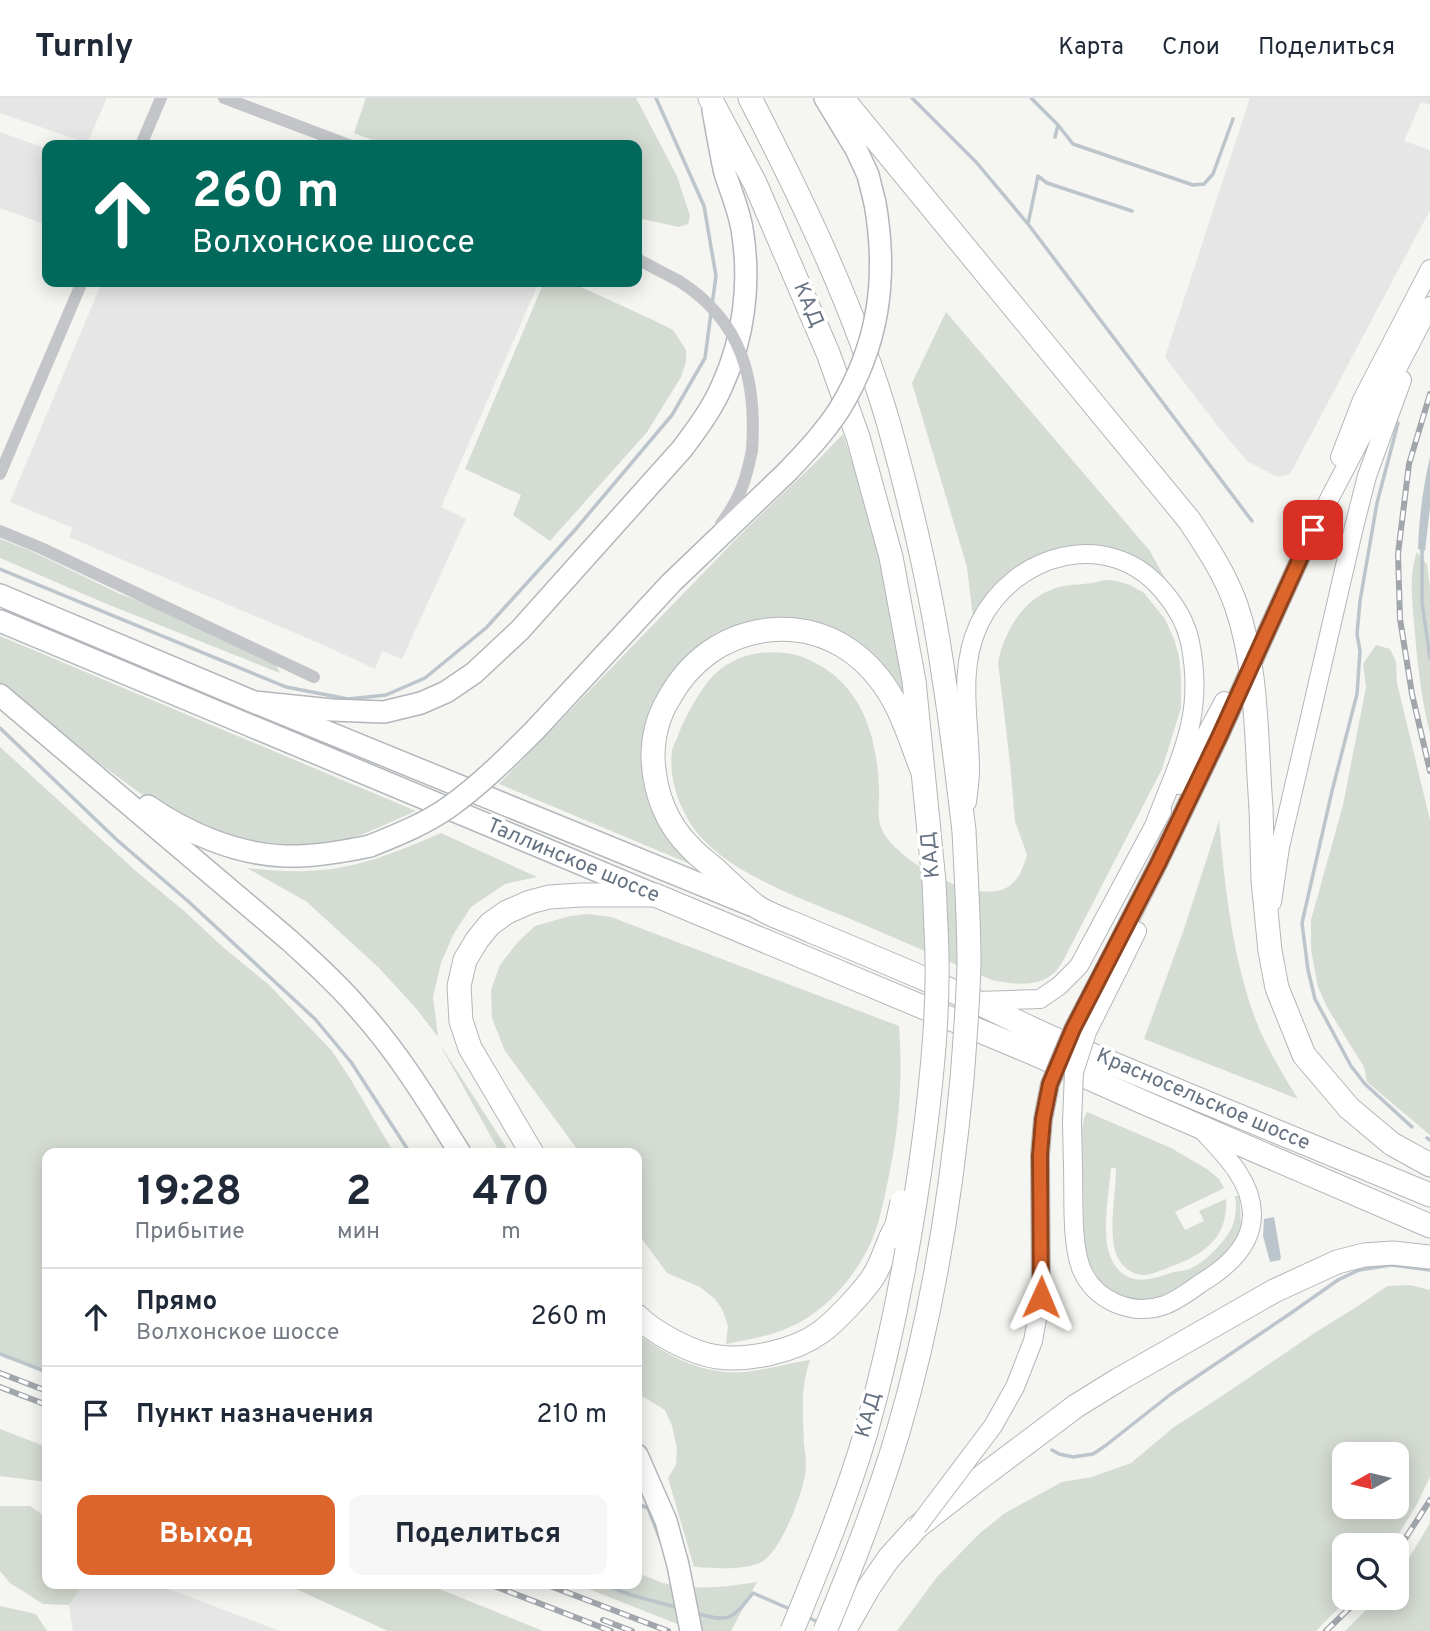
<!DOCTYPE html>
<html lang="ru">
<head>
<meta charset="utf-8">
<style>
  body { margin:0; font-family:Overpass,sans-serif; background:#f6f6f7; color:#1f2937; height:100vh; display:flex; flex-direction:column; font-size:26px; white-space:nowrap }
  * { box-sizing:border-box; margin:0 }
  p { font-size:23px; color:#747a83 }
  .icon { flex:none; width:38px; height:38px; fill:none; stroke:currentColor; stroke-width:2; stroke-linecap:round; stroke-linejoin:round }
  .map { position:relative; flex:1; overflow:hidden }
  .panel { position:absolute; left:42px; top:1050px; width:600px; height:441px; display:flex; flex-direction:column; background:#fff; border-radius:14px; box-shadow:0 4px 18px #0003 }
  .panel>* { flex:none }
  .banner { position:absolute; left:42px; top:42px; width:600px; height:147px; border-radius:14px; box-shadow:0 4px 18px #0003; background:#00695c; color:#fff; overflow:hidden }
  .needle { width:46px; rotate:262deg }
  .buttons { position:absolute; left:1332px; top:1344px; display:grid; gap:14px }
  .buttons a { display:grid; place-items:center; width:77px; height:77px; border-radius:14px; background:#fff; box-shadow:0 4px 18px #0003; font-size:35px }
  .pin { position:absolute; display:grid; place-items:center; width:60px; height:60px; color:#fff; margin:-30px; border-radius:14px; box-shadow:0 4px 10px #0006 }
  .me { position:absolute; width:77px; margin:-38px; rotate:1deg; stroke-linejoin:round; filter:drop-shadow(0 0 5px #0008) }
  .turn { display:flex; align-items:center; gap:24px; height:147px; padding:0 35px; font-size:32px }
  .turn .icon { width:91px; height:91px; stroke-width:2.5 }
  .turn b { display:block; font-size:49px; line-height:60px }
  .eta { display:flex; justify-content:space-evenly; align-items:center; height:119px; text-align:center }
  .eta b { font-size:42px; font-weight:700; line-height:49px }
  .primary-button { display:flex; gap:14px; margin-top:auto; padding:14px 35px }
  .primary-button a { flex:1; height:80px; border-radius:14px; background:#dc652b; color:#fff; font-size:28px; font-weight:700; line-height:80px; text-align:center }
  .primary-button a+a { background:#f6f6f7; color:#1f2937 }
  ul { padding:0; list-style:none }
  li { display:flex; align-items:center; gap:21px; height:98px; padding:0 35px; border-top:2px solid #e0e1e3 }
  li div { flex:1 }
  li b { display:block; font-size:26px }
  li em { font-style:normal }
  header { display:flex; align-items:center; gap:42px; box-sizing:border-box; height:98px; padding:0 35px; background:#fff; border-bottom:2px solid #e0e1e3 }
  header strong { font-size:33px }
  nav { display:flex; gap:38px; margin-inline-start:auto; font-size:24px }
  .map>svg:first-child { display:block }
</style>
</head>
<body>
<header>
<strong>Turnly</strong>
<nav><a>Карта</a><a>Слои</a><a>Поделиться</a></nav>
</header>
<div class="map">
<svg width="1430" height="1533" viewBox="0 0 1430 1533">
  <rect width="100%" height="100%" fill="#f5f5f1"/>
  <path fill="#e5e6e5" d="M 0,0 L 107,0 L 87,45 L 0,15 Z
    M 1250,0 L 1430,0 L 1430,7 L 1421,4 L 1404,43 L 1430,52 L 1430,112 L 1290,376 L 1278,379 L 1247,363 L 1216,326 L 1165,259 Z
    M 0,34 L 47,51 L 47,127 L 0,110 Z
    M 102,184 L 539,184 L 441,409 L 466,421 L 402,561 L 382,553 L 375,571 L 328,549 L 69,439 L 73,430 L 10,404 Z
    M 84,1486 L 155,1486 L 280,1533 L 73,1533 L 69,1507 Z"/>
  <path fill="#d5dcd3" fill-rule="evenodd" d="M 366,0 L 636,0 L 677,78 L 690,118 L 688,126 L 679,129 L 637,120 L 637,47 L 385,47 L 354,35 Z
    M 544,184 L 570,184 L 651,221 L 673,232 L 686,252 L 686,264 L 681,279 L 647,334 L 550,443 L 513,417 L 521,397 L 465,371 Z
    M 946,214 L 1150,453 L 1167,484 C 1152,471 1137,458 1118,452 C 1101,447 1086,448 1069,451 C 1061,453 1051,454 1043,457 C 1011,468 988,492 973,520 L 967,469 L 912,285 Z
    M 843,336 L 873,426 L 908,605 L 858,548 L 723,536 L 645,649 L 695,768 L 499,686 L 743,434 L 819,361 Z
    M 0,441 L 29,452 L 120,496 L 155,509 L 276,567 L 280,575 L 102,504 L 0,460 Z
    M 1417,454 L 1427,466 L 1430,490 L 1430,636 C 1421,600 1417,562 1414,524 C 1412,501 1409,476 1417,454 Z
    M 1106,482 L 1117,483 L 1130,487 L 1144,495 L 1165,521 L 1174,541 L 1179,558 L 1181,580 L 1181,610 L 1162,671 L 1064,861 C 1061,866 1058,872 1054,875 C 1038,890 1011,886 992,882 C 943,861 895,840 846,819 C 800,800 732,776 699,737 C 681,716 668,681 672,653 C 673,648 676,643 678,638 C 683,622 703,586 716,575 C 735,558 759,552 785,555 C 800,557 806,560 819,567 C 864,592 877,642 879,690 C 880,703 876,719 882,732 C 896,762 972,805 1004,791 C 1018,785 1023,770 1027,757 L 1015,723 L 1010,665 L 998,564 C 1005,530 1026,496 1063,488 C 1073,486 1085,487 1096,484 C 1099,484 1103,482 1106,482 Z
    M 0,538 L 416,713 L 366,735 L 345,742 L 315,746 L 284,746 L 252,743 L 224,736 L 162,710 L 137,693 L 76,648 L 0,587 Z
    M 1376,547 L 1390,551 L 1396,564 L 1397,585 L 1430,722 L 1430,1037 L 1367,984 L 1364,969 L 1328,911 L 1318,889 L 1311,851 L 1311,822 L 1343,707 L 1366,589 L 1363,566 Z
    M 0,649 L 137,774 L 183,812 L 224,850 L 269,887 L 332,953 L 351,982 L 394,1055 L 47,1055 L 47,1275 L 0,1256 Z
    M 1219,723 C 1225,789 1232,857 1255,920 C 1266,949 1282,975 1298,1001 L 1144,941 L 1183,834 Z
    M 441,735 L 537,779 L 505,786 L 471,809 L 453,837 L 441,865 L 433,899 L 438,939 L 415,909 L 378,869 L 307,804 L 247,770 C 267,772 287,774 307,773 C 355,772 397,754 441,735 Z
    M 587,816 L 611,819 L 899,928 C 903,983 899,1033 887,1087 C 883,1106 879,1126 871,1144 C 857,1175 832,1206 802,1223 C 778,1237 752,1241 726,1246 L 728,1228 L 722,1211 L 714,1200 L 700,1189 L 667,1175 L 637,1134 L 637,1055 L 580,1055 L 505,953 L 492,920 L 491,892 L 500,867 L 517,845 L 535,828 L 570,818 Z
    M 439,945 L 510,1055 L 500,1055 Z
    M 1087,1014 L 1171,1050 L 1207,1071 L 1219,1081 L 1224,1090 L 1175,1114 L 1185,1132 L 1204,1123 L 1199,1113 L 1226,1101 C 1227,1115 1224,1130 1215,1141 C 1202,1157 1183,1164 1165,1171 C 1158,1173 1151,1177 1144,1177 C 1133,1177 1123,1170 1118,1160 C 1107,1139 1116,1095 1116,1070 L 1111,1070 C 1109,1093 1102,1134 1109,1155 C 1120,1187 1144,1185 1170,1175 C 1175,1173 1180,1174 1186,1172 C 1201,1169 1226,1143 1232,1129 C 1236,1120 1237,1108 1235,1098 L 1240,1098 L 1241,1129 L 1235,1144 L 1221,1162 L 1171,1197 L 1145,1203 L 1131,1201 L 1114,1195 L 1101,1184 L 1091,1169 L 1086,1154 L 1084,1135 L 1082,1033 L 1084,1020 Z
    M 1410,1187 L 1430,1192 L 1430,1379 L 1417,1406 L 1392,1447 L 1344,1447 L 1344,1500 L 1348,1500 L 1316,1533 L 897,1533 L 937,1479 L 980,1435 L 1005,1415 L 1062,1384 L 1092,1379 L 1131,1365 L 1174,1329 L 1216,1302 L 1316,1234 L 1358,1208 L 1387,1188 ZM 1396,1356 L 1396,1409 L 1344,1409 L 1344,1356 Z
    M 637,1236 C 670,1259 703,1277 744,1274 C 766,1272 788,1265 810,1262 C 800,1290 803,1317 804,1346 C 805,1353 806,1360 806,1367 C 806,1390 782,1451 763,1463 C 748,1473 712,1470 694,1469 L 668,1380 L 676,1367 L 677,1350 L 672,1328 L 665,1312 L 637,1295 Z
    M 0,1331 L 47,1349 L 47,1384 L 0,1378 Z
    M 0,1408 L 30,1408 L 47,1420 L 47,1486 L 84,1486 L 69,1507 L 43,1506 L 10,1485 L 0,1473 Z
    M 1430,1425 L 1430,1533 L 1345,1533 L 1378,1500 L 1396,1500 L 1397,1480 Z
    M 637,1475 C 646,1478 654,1482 663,1485 C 694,1493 726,1489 757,1484 L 731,1533 L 695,1533 L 576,1486 L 637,1486 Z
    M 285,1486 L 421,1486 L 432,1488 L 543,1533 L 388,1533 Z
    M 0,1508 L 36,1516 L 47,1533 L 0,1533 Z"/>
  <path fill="#bcc5cb" d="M 1430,359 L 1430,410 L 1425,453 L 1418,451 C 1419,420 1423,390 1430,359 Z
    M 1274,1119 L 1281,1160 L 1280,1162 L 1270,1164 L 1263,1138 L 1264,1121 Z"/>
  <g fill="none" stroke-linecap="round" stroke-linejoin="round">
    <path stroke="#bcc5cb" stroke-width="3.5" d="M 656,0 L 704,108 L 716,178 L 712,207
      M 912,0 L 976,64 L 1028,126 L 1252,423
      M 1031,0 L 1058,27 L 1055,39
      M 1058,27 L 1073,46 L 1193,87 L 1204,86 L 1213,76 L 1233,21
      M 1028,126 L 1038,78 L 1047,85 L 1132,113
      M 1398,325 L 1377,405 L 1360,503 L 1357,536 L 1360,553 L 1357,596 L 1332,693 L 1302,825 L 1308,872 L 1315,901 L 1351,968 L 1365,986 L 1412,1029
      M 1422,451 L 1422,504 L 1430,560
      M 0,471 L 286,589 L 348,601 L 386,597 L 425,580 L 486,530 L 575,432 L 672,317 L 705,260 L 711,215
      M 0,630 L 117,742 L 189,804 L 315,921 L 351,964 L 410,1055
      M 1427,1040 L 1430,1042
      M 0,1256 L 47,1274
      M 1052,1352 L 1059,1356 L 1073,1359 L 1093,1356 L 1105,1348 L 1171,1296 L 1291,1215 L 1338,1182 L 1359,1172 L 1391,1167 L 1430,1172
      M 637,1406 L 648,1410 L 661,1444
      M 602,1486 L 631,1497 L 679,1510
      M 696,1515 C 730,1526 733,1520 753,1495 L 792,1512
      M 805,1518 L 820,1525"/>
    <defs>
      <path id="secondary" d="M 1340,359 L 1362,302 L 1430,171
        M 1179,687 L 1224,603
        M 967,704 C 968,694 970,683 970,672 C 970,623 957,573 979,526 C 1013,455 1109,428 1163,493 C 1176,508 1186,525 1190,544 C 1195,569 1196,598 1191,623 C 1184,657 1168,691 1156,723
        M 1272,804 L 1280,749 L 1354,429 L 1367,378 L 1402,282
        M 1105,870 L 1158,766 L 1219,639 L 1313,432 L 1430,208
        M 1118,872 L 1137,833
        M 977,903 L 1040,901 L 1059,888 L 1079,868 L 1162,713
        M 1073,1069 C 1074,1098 1071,1143 1081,1170 C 1094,1202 1131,1219 1165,1207 C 1178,1202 1190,1193 1201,1185 C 1226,1170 1253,1148 1252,1115 C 1251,1081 1223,1055 1201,1031"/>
      <path id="primary" d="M 825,0 L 856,51 L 868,77 L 875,105
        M 0,497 L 254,604 L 751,807
        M 0,523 L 653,796
        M 0,597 L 289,842 C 313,864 337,885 358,910 C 398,954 429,1005 460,1055
        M 254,604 L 332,612 L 384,614 L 421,605 L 446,594 L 474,575 L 520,532 L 682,351 C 697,331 712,311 722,288 C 744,240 751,184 742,131 C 739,112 731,94 725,75 C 720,54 717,33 713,12
        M 535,632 L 671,485 L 787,374
        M 148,708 C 187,735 236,756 284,758 C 313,759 342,754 370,748
        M 637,1357 L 666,1423 L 678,1467 L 691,1533"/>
      <path id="highway" d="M 710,0 L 755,85 L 828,255 L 858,339 L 891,459 L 914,583 L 934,784 L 936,830
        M 750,0 C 804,105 856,213 889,327 C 912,410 932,495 944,581 C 952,631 958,682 964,733
        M 842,0 L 1189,422
        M 922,672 C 913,649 906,625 894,603 C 868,556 824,526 768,532 C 724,537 689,563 668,602 C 658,619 653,640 653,659 C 654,693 666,726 691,750 C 698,758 708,765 716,772 C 729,784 742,797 756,808 C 770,818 795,825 811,833 C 857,852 902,871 948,891 C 985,907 1020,926 1057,942 C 1181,995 1306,1045 1430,1097
        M 1261,710 L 1263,782 L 1270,853 L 1277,890 L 1304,957 L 1349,1010 L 1392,1046 L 1430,1067
        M 532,1055 L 470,950 L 461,923 L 459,888 L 465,862 L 477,842 L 490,826 L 507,814 L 530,804 L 549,799 L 581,797 L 655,797 L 1035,956 L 1145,1005 L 1430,1128
        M 637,1218 C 654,1235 693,1256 718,1259 C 750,1263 795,1253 821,1234 C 836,1223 863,1194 873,1179 C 881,1167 885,1152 891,1139
        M 844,1533 L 869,1489 L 889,1460 L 917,1429 L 980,1380 L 1076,1308 L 1118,1282 L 1274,1193 L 1337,1164 L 1364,1157 L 1393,1155 L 1430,1159"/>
    </defs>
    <use href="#secondary" stroke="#b3b7bb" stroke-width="20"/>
    <use href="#primary" stroke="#b3b7bb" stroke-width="24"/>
    <use href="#highway" stroke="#b3b6b9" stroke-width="25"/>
    <path stroke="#c3c5c9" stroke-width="12" d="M 224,0 L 349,47
      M 141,47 L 161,0
      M 637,161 L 679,183
      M 0,376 L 82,184
      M 721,426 C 740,400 746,383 752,352
      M 0,433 L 41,450 L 314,579"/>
    <use href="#secondary" stroke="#fff" stroke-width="18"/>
    <use href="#primary" stroke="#fff" stroke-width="21"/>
    <use href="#highway" stroke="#fff" stroke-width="23"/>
    <defs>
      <path id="rail" d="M 1430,296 L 1409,366 L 1398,456 L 1400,521 L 1412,596 L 1430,673
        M 0,1275 L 47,1293
        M 0,1289 L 47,1307
        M 1396,1455 L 1430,1402
        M 489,1486 L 611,1533
        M 545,1486 L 668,1533
        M 603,1522 L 632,1533
        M 1326,1533 L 1360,1500"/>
    </defs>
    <use href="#rail" stroke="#a1a6ac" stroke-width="6"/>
    <use href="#rail" stroke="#fff" stroke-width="3.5" stroke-dasharray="10" stroke-linecap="butt"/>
    <defs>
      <path id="secondary-bridge" d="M 1073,1069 L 1072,1025 L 1074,974 L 1087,934 L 1118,872
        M 917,1429 L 993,1328 L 1015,1289 L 1033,1243 L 1041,1199 L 1040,1057 L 1043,1021 L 1050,986 L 1073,931 L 1105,870"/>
      <path id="primary-bridge" d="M 787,374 C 805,355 824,335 839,312 C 879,247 888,180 875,105
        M 370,748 C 397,737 425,726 449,709 C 480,687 508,659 535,632"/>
      <path id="highway-bridge" d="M 1189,422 C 1207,449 1225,476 1236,507 C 1258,570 1256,644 1261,710
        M 891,1139 L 897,1127 L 902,1104
        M 792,1533 C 819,1467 846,1402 866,1334 C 893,1238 911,1140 924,1042 C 933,971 940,901 936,830
        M 825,1533 C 852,1468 878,1402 898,1334 C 932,1219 951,1101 962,981 C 965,943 968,904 969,865 C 969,821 966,777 964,733"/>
    </defs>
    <use href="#secondary-bridge" stroke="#b3b7bb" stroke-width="20" stroke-linecap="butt"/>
    <use href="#primary-bridge" stroke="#b3b7bb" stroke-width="24" stroke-linecap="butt"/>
    <use href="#highway-bridge" stroke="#b3b6b9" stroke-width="25" stroke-linecap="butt"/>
    <path stroke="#c3c5c9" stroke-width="12" d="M 679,183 C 742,223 757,281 752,352"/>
    <use href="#secondary-bridge" stroke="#fff" stroke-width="18"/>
    <use href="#primary-bridge" stroke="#fff" stroke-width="21"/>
    <use href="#highway-bridge" stroke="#fff" stroke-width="23"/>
  </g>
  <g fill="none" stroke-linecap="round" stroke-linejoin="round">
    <defs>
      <path id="route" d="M 1041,1199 L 1040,1057 L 1043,1021 L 1050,986 L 1073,931 L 1158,766 L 1219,639 L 1313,432"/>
    </defs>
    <use href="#route" stroke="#8f421c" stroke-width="18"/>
    <use href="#route" stroke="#dc652b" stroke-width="12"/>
  </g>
  <g text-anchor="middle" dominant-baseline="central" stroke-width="7" stroke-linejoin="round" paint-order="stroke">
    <g font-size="21" fill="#657281" stroke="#fff">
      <text transform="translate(808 207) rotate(67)">КАД</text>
      <text transform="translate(931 757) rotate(-96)">КАД</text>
      <text transform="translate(573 763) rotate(23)">Таллинское шоссе</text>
      <text transform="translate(1203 1002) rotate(23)">Красносельское шоссе</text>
      <text transform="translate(869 1317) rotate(-74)">КАД</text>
    </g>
  </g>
</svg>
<div class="buttons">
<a><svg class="needle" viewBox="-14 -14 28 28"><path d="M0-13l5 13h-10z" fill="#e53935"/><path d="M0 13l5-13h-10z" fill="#747a83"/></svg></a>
<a><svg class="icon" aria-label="search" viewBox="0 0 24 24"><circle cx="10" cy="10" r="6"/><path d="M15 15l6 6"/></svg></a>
</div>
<div class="pin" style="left:1313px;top:432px;background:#d93025"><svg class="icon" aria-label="arrive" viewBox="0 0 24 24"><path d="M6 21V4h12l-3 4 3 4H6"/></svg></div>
<svg class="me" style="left:1041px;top:1199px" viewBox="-20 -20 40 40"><path d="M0-17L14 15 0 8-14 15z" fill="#dc652b" stroke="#fff" stroke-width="4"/></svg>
<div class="banner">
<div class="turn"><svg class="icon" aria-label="ahead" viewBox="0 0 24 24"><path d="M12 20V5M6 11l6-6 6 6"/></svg><div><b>260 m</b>Волхонское шоссе</div></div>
</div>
<section class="panel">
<div class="eta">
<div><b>19:28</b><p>Прибытие</p></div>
<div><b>2</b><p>мин</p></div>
<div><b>470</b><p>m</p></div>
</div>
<ul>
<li><svg class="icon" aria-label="ahead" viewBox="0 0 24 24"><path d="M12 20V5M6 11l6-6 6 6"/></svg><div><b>Прямо</b><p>Волхонское шоссе</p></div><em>260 m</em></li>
<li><svg class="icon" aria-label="arrive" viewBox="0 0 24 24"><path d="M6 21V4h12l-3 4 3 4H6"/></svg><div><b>Пункт назначения</b></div><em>210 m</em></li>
</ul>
<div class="primary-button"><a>Выход</a><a>Поделиться</a></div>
</section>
</div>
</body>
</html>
